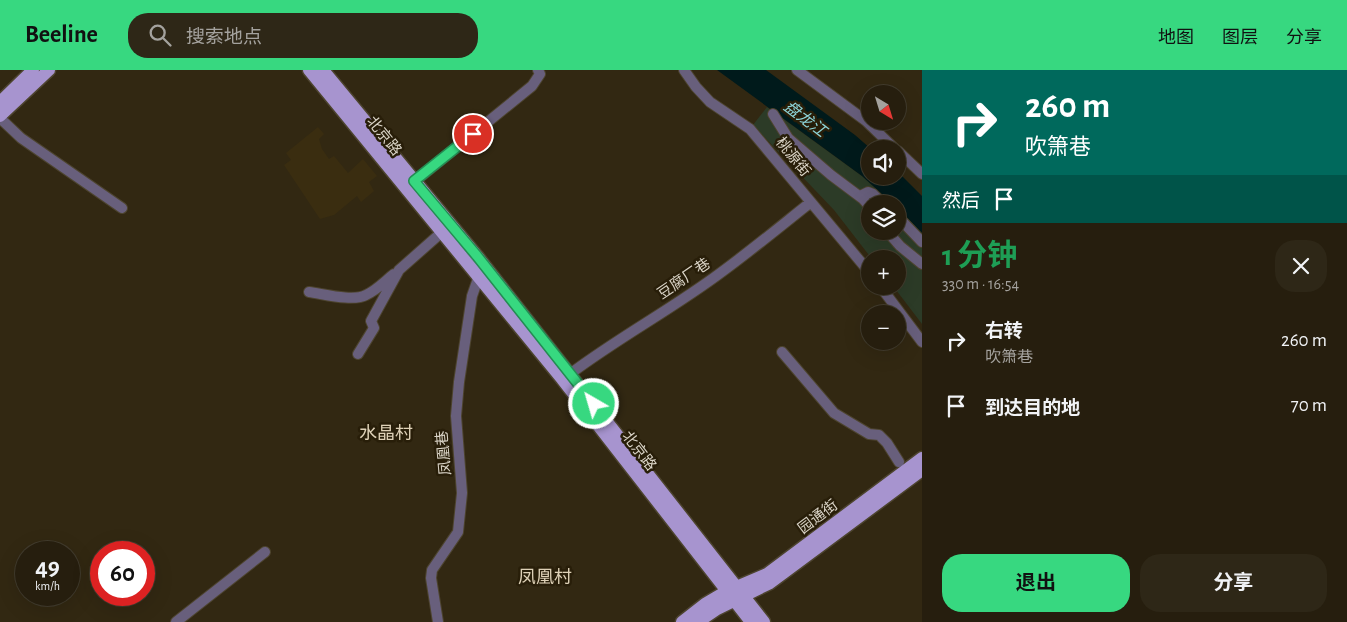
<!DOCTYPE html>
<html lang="zh">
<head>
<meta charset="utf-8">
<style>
  body { margin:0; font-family:"Alegreya Sans","Noto Sans SC",sans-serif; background:#2e2717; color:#f1f3f6; height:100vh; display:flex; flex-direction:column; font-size:19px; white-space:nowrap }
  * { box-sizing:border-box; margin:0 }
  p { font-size:16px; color:#a4a29e }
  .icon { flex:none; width:28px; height:28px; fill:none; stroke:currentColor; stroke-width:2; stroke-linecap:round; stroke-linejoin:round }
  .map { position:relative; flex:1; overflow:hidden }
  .details { display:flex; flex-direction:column; background:#261e0e; width:425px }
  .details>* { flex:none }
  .guide { background:#00695c; color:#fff; overflow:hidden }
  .needle { width:32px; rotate:142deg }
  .tools { position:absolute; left:861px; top:15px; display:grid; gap:10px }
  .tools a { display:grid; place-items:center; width:45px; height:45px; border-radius:50%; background:#261e0e; box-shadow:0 5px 20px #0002,0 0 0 1px #423c2e; font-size:25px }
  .speed { position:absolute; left:15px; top:471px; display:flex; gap:10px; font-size:25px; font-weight:700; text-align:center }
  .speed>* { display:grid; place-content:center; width:65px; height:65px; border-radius:50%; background:#261e0e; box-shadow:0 5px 20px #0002,0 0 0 1px #423c2e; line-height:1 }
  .speed small { font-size:12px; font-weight:400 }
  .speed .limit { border:8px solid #d22; background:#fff; color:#111 }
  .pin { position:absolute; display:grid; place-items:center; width:42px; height:42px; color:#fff; margin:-21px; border:2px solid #fff; border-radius:50%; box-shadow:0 1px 5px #0007 }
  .me { position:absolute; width:55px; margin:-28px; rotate:322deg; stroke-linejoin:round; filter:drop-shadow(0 0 4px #0008) }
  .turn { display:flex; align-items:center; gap:18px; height:105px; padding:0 20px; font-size:22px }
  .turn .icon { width:65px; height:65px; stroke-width:2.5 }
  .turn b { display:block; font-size:35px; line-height:42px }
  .then { display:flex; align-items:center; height:48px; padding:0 20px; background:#0003; gap:10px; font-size:19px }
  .round { display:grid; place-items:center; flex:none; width:52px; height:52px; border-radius:20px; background:#2e2717 }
  .headline { display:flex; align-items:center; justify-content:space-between; height:85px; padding:0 20px }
  h1 { font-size:30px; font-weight:700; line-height:38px; color:#1e9e55 }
  .button { display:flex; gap:10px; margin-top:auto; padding:10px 20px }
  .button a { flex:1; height:58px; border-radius:20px; background:#37d880; color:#111; font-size:20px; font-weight:700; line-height:58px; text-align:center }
  .button a+a { background:#2e2717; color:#f1f3f6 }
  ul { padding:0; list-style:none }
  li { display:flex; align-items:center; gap:15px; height:65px; padding:0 20px }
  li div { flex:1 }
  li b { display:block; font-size:19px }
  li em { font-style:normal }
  header { display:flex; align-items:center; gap:30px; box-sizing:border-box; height:70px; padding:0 25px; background:#37d880; color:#111 }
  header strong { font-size:24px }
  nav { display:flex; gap:28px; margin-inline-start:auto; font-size:18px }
  .search { width:350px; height:45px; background:#2e2717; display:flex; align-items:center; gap:12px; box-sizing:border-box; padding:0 18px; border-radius:20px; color:#a4a29e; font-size:19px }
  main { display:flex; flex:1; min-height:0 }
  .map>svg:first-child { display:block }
</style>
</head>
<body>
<header>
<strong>Beeline</strong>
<div class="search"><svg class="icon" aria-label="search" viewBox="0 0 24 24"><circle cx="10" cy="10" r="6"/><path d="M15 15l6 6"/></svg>搜索地点</div>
<nav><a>地图</a><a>图层</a><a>分享</a></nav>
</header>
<main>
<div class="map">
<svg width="922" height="552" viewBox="0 0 922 552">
  <rect width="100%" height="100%" fill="#322812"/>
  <path fill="#3a2d10" d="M 318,57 L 324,64 L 319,69 L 322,79 L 329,89 L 334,86 L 348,103 L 363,89 L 377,106 L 369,112 L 374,121 L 361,132 L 357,126 L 334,145 L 320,149 L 284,95 L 291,90 L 286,83 Z"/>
  <path fill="#2c3b27" d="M 767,37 L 862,106 L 893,134 L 870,134 L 870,161 L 898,161 L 898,138 L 922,163 L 922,254 L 893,216 L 898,216 L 898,189 L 872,189 L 834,140 L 753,55 Z"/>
  <path fill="#001a1b" d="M 717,0 L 766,0 L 855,65 L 871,79 L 870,106 L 898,106 L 898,102 L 922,126 L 922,163 L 898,138 L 898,134 L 893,134 L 862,106 Z"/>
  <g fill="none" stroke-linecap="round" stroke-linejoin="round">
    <defs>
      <path id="minor" d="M 684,0 L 696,17 L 710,32 L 750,59 L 870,203
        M 797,0 L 866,51 L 895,79
        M 773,44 L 788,68 L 831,105 L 863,129 L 870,137
        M 0,48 L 21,68 L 122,138
        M 898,81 L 922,104
        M 415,111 L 532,16 L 540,4 L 538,0
        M 860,126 L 868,122 L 873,124 L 883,134
        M 898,147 L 922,172
        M 887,161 L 900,176 L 922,194
        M 880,216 L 922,272
        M 309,222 C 324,224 353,232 366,225 C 377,220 385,211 394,204
        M 782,282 L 834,343 L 869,364 L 879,365 L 887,373 L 899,392
        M 358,284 L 374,258 L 371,251 L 399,200 L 442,162
        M 570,304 C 619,267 674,238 723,201 C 753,179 782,155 811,132
        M 176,552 L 265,482
        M 438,552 L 431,508 L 432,500 L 458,462 L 462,423 L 456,346 L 459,312 L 472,226 L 479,206"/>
      <path id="major" d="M 309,0 L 562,309 L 751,552
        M 323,0 L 477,186 L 764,552
        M 0,32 L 33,0
        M 0,46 L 49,0
        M 682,552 L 705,534 L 727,521 L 767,504 L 922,388
        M 698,552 L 717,539 L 770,513 L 922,400"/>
    </defs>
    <use href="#minor" stroke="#4d442f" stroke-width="12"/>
    <use href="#major" stroke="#4d442f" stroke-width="15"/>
    <use href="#minor" stroke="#685f7c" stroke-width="10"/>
    <use href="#major" stroke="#a794cf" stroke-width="12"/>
  </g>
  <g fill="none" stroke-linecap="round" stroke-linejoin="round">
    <defs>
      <path id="route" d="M 473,64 L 414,111 L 477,186 L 594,334"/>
    </defs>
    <use href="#route" stroke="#248c53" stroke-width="12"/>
    <use href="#route" stroke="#37d880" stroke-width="9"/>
  </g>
  <g text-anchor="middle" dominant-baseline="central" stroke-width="5" stroke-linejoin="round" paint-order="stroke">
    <g font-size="15" fill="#dad4c7" stroke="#281e09">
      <text transform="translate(384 66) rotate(51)">北京路</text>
      <text transform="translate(793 87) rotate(51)">桃源街</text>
      <text transform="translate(684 209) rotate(-34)">豆腐厂巷</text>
      <text transform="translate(639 381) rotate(52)">北京路</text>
      <text transform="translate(444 383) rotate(-95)">凤凰巷</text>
      <text transform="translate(818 447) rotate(-37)">园通街</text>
    </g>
    <g font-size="16" font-style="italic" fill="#8dd5da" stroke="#281e09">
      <text transform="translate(805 49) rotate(37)">盘龙江</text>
    </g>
    <g font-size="18" fill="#ded1b7" stroke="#281e09">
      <text x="386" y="364">水晶村</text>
      <text x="545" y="508">凤凰村</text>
    </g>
  </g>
</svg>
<div class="tools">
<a><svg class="needle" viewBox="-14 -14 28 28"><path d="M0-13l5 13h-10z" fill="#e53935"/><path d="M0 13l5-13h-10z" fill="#a4a29e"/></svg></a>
<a><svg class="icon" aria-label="sound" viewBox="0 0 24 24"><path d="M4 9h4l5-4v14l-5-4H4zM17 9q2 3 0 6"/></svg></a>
<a><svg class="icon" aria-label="layers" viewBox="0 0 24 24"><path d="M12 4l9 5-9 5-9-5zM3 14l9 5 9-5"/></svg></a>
<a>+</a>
<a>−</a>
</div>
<div class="speed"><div>49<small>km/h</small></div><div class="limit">60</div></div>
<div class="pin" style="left:473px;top:64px;background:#d93025"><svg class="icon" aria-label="arrive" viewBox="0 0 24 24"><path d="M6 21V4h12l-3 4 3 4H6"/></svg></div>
<svg class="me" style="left:594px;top:334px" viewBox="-20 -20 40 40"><circle r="17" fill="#37d880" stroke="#fff" stroke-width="3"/><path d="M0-11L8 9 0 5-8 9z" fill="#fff"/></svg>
</div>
<section class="details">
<div class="guide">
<div class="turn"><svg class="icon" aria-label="right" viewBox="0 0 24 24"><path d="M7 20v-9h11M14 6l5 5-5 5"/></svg><div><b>260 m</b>吹箫巷</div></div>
<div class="then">然后<svg class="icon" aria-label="arrive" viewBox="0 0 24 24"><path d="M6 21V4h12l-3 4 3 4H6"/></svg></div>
</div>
<div class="headline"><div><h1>1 分钟</h1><p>330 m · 16:54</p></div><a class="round"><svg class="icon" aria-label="close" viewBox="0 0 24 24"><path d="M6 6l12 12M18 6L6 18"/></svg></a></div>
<ul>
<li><svg class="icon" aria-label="right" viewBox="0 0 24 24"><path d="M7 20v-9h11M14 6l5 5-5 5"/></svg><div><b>右转</b><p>吹箫巷</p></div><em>260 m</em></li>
<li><svg class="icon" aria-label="arrive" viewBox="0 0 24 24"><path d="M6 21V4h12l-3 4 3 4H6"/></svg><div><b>到达目的地</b></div><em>70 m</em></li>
</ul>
<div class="button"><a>退出</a><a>分享</a></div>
</section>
</main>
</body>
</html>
